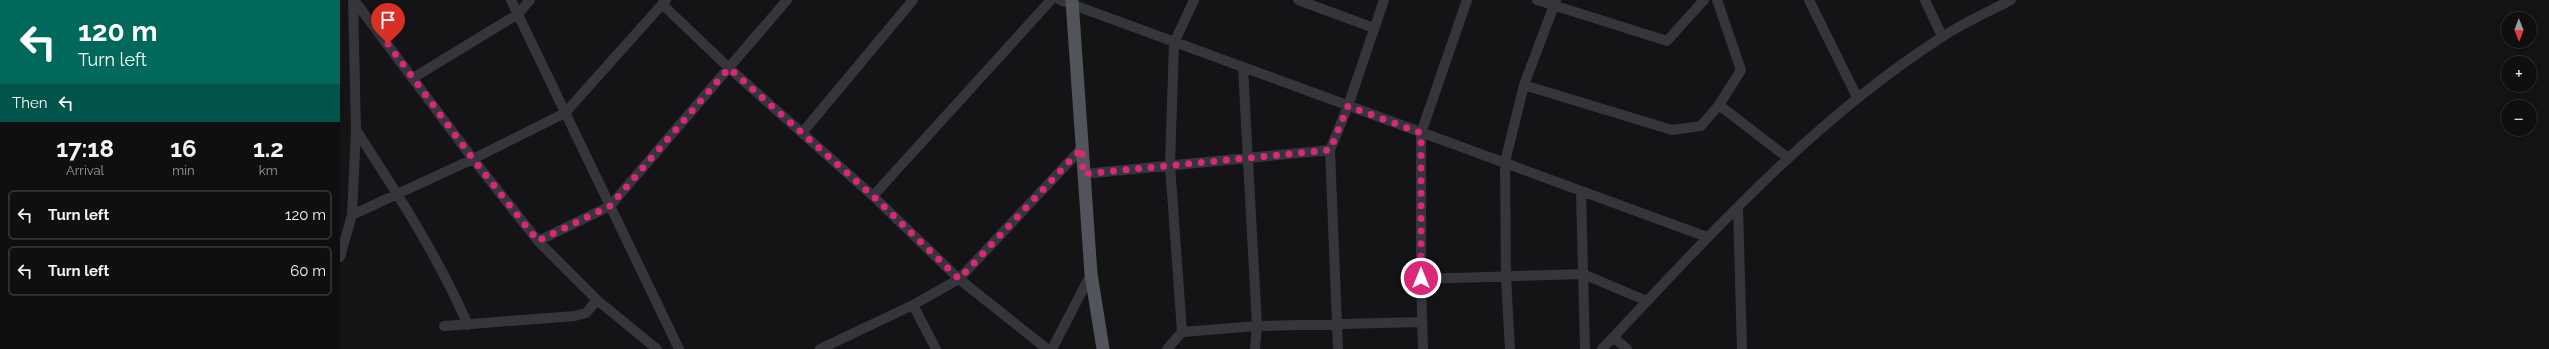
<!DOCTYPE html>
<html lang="en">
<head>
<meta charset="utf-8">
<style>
  body { margin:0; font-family:Raleway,sans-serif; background:#181819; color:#f1f3f6; height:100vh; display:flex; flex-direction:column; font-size:15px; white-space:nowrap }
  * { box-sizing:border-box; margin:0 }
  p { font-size:13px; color:#9b9c9f }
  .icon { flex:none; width:22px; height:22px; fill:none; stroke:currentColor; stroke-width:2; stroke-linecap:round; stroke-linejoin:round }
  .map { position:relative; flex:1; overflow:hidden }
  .sheet { display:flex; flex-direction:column; background:#0f0f10; width:340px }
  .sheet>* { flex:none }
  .hud { background:#00695c; color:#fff; overflow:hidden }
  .needle { width:26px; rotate:179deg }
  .buttons { position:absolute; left:2161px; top:12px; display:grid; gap:8px }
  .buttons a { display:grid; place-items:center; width:36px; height:36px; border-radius:50%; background:#0f0f10; box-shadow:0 2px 6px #0003,0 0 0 1px #2f2f30; font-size:20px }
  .pin { position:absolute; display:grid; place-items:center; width:34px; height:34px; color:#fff; margin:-41px -17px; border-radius:50% 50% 50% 0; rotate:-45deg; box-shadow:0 0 4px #0007 }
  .pin .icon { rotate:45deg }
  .me { position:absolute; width:44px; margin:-22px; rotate:0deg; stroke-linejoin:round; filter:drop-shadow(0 0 3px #0008) }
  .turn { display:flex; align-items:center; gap:14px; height:84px; padding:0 12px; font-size:18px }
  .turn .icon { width:52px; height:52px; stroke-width:2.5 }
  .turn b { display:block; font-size:28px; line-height:34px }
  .then { display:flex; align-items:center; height:38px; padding:0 12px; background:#0003; gap:8px; font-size:15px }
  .eta { display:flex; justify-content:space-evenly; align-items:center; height:68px; text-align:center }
  .eta b { font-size:24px; font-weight:700; line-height:28px }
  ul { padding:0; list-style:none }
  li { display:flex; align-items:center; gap:12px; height:50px; margin:0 8px 6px; padding:0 4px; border:2px solid #2f2f30; border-radius:6px }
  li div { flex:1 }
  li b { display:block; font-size:15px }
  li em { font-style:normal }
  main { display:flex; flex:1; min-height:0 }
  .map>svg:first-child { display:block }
</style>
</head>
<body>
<main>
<section class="sheet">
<div class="hud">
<div class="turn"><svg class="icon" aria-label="left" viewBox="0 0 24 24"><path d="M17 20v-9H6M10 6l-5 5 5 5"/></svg><div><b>120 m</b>Turn left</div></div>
<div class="then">Then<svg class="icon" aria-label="left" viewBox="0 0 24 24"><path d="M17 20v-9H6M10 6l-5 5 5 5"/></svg></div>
</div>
<div class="eta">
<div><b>17:18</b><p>Arrival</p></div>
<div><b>16</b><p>min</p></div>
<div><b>1.2</b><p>km</p></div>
</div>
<ul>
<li><svg class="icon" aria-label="left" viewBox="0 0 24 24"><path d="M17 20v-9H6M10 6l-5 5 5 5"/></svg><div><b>Turn left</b></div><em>120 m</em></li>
<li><svg class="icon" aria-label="left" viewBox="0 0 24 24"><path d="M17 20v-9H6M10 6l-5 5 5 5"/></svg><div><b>Turn left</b></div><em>60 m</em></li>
</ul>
</section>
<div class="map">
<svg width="2209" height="349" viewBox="0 0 2209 349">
  <rect width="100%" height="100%" fill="#141416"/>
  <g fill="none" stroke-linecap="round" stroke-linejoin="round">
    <path stroke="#35363b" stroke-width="10" d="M 14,0 L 133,159 L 198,241 L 257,300 L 317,349
      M 171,0 L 339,349
      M 720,0 L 1367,237
      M 958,0 L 1034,28
      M 1197,0 L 1327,41 L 1364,0
      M 1469,0 L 1517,97
      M 1585,0 L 1602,36
      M 322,4 L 389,68 L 533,196 L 619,279 L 707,349
      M 903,68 L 917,326 L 915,349
      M 73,78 L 178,14 L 190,0
      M 1184,85 L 1332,130 L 1361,126 L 1379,105 L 1401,70 L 1377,0
      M 1379,105 L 1448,158
      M 16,130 C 57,193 98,256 128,325
      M 462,133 L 573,0
      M 743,174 L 990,150
      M 1241,191 L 1245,349
      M 533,196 L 711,0
      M 1398,207 L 1402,349
      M 12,215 L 133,159 L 225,113 L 326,0
      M 198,241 L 270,206 L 447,0
      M 0,257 L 12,215 L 16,130 L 13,0
      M 1081,279 L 1243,274 L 1307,301
      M 573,305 L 596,349
      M 104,326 L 235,316 L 246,313 L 257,300
      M 842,332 L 917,326 L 1082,322
      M 1273,337 L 1287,349
      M 480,349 L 573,305 L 619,279 L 742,148
      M 712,349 L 751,274
      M 827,349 L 842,332 L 830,165 L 834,43 L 854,0
      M 998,349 L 990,150 L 1008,106 L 1044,0
      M 1083,349 L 1081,279 L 1081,133 L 1127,0
      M 1170,349 L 1166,277 L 1165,162 L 1184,85 L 1216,0
      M 1262,349 C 1368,237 1471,121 1602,37 C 1623,23 1648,12 1671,0"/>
    <path stroke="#51545a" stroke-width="13" d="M 732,0 L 751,274 L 763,349"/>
  </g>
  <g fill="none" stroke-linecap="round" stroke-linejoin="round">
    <path stroke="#db2777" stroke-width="7" stroke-dasharray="0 12.6" d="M 48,44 L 133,159 L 198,241 L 270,206 L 389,68 L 533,196 L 619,279 L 742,148 L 743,174 L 990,150 L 1008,106 L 1081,133 L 1081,278"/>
  </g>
</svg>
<div class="buttons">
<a><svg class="needle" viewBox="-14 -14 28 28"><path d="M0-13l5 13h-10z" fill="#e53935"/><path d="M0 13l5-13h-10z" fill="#9b9c9f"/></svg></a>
<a>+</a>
<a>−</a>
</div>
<div class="pin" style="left:48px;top:44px;background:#d93025"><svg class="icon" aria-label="arrive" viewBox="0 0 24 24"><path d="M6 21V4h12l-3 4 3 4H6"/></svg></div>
<svg class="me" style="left:1081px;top:278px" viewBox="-20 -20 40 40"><circle r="17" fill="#db2777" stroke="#fff" stroke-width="3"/><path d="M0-11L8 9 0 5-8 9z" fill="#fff"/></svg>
</div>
</main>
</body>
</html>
